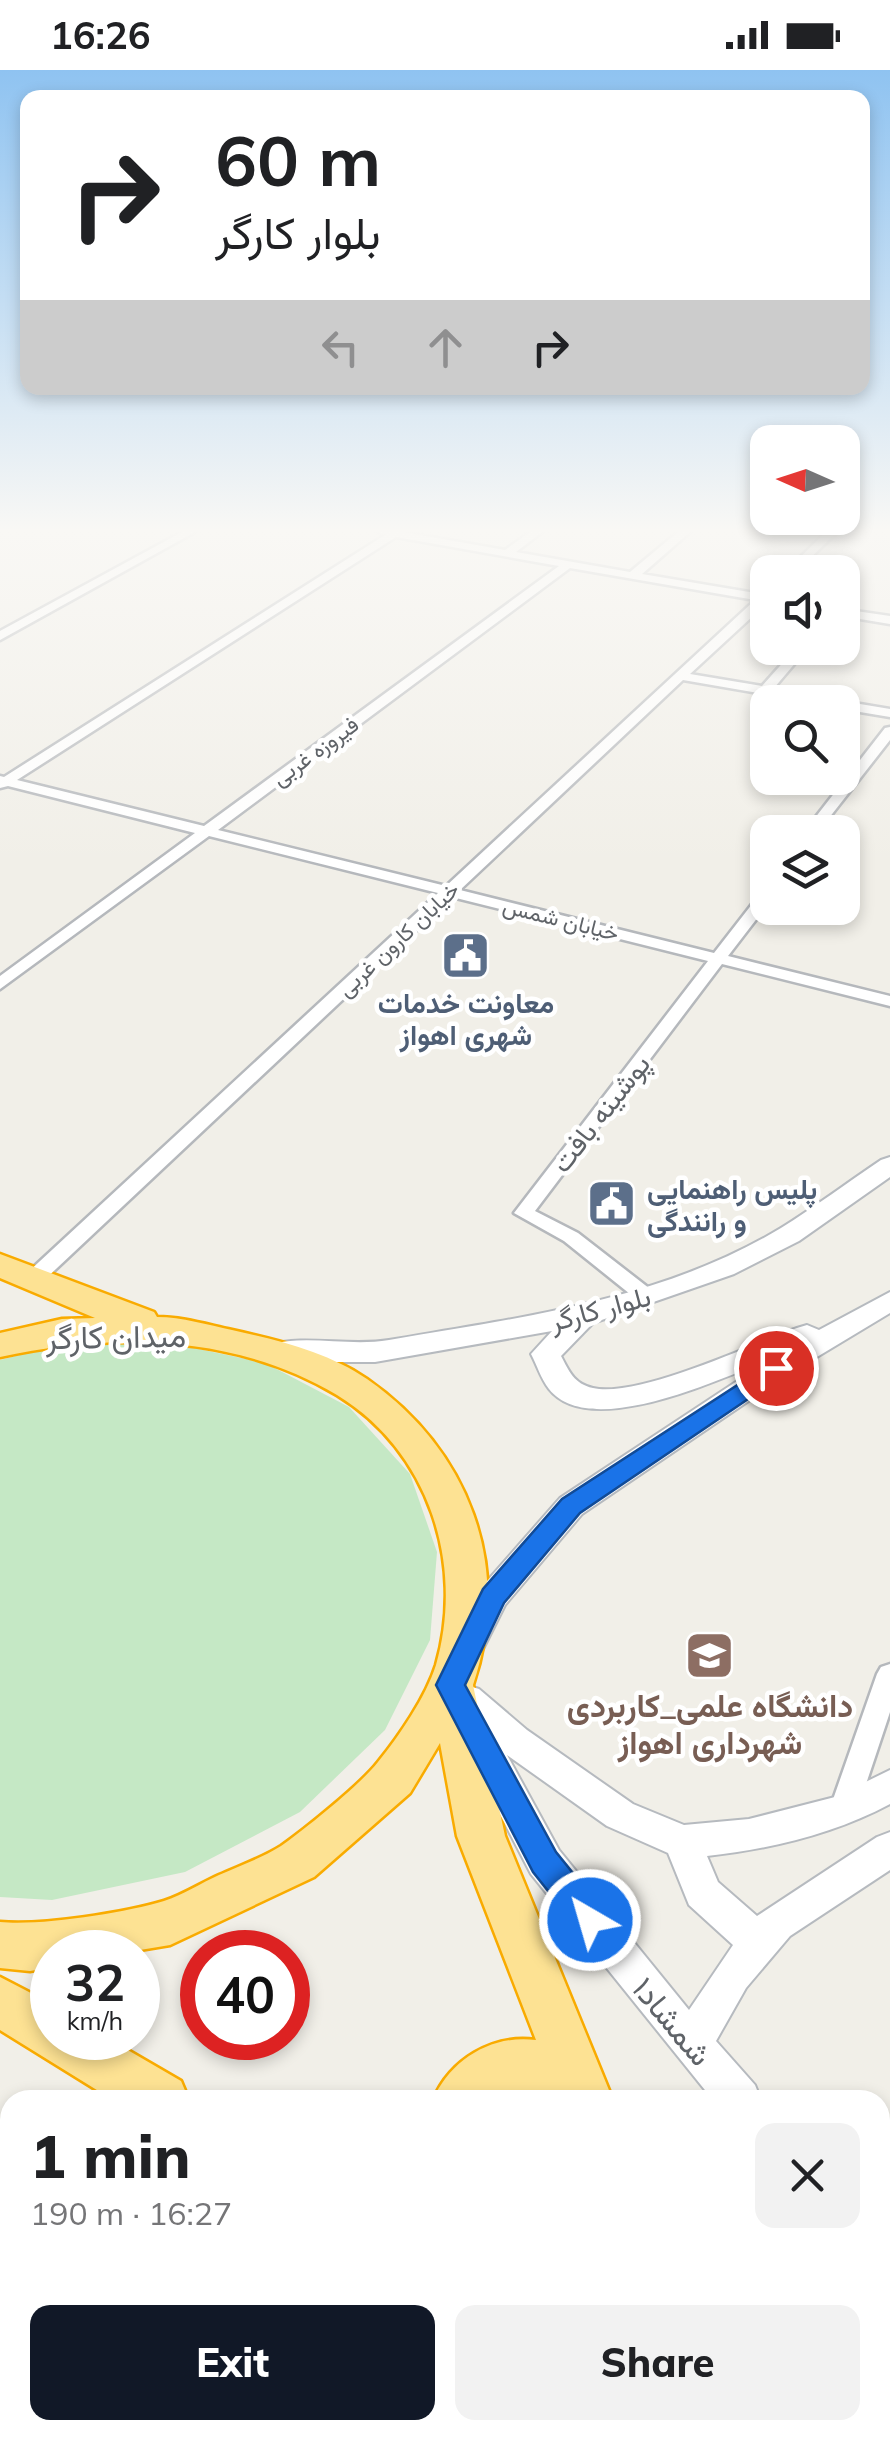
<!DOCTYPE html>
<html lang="en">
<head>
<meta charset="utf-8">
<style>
  body { margin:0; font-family:Mulish,Vazirmatn,sans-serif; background:#f2f2f2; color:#202124; height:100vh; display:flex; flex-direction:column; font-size:38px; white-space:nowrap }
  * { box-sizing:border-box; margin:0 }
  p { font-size:32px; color:#757577 }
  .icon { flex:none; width:55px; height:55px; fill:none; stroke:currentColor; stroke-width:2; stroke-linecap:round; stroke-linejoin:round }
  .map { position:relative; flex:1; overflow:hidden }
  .details { position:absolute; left:0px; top:2020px; width:890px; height:350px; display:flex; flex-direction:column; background:#fff; border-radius:30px 30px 0 0; box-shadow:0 5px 15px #0003 }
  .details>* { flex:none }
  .guide { position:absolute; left:20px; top:20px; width:850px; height:305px; border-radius:20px; box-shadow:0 5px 15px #0003; background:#fff; color:#202124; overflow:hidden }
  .needle { width:65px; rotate:273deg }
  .tools { position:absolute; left:750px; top:355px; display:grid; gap:20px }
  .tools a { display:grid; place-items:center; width:110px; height:110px; border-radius:20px; background:#fff; box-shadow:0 5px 15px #0003; font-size:50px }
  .speed { position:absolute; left:30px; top:1860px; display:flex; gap:20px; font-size:50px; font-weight:700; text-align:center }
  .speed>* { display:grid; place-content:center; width:130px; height:130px; border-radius:50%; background:#fff; box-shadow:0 5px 15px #0003; line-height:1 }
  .speed small { font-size:25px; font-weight:400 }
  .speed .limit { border:15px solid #d22; background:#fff; color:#111 }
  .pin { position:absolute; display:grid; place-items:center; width:85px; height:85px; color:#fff; margin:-42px; border:5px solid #fff; border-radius:50%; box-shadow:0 2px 10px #0007 }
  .me { position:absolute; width:110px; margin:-55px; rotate:322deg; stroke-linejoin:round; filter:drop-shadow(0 0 8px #0008) }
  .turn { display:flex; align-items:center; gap:35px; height:210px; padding:0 30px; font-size:45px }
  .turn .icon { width:130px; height:130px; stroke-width:2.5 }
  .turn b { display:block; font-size:70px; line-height:85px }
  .lanes { display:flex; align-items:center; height:95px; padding:0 30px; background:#0003; justify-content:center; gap:50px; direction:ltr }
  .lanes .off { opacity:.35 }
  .round { display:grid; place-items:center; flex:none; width:105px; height:105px; border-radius:20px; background:#f2f2f2 }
  .overview { display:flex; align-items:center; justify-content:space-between; height:170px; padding:0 30px }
  h1 { font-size:60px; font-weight:800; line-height:75px }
  .button { display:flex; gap:20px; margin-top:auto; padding:20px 30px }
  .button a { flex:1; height:115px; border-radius:20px; background:#111827; color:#fff; font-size:40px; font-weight:800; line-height:115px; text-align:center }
  .button a+a { background:#f2f2f2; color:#202124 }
  .status { display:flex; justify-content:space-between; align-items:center; height:70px; padding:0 50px; background:#fff; direction:ltr }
  .status svg { height:28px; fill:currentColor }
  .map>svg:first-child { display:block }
</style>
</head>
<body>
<div class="status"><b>16:26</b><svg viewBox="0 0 49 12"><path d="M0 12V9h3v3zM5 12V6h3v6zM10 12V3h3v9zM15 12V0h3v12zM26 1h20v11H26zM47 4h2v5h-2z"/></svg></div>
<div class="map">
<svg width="890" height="2370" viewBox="0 0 890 2370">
  <rect width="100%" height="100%" fill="#f1efe8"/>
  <path fill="#c5e8c5" d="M 165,1272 L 265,1293 L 349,1337 L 410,1404 L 437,1482 L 430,1570 L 385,1660 L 300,1742 L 185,1802 L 52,1830 L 0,1827 L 0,1290 L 58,1275 Z"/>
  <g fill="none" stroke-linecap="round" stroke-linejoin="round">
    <defs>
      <path id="street" d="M 182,462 L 195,462 L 0,570 L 0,561 Z
        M 379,462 L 403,462 L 505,480 L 530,462 L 542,462 L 516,482 L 630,502 L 678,462 L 690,462 L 642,504 L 761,524 L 768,521 L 768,532 L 690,604 L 762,616 L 796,578 L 808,578 L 774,618 L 830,628 L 836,632 L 811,632 L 683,610 L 460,820 L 714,883 L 763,820 L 768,819 L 768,834 L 728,886 L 890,926 L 890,936 L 722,894 L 535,1141 L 578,1163 L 654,1222 L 657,1227 L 647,1234 L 640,1232 L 564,1171 L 514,1143 L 708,891 L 452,827 L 40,1214 L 26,1214 L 23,1209 L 26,1204 L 438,823 L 209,766 L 0,919 L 0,906 L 195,763 L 8,716 L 0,718 L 0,706 L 4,707 L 385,465 ZM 396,467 L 559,496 L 204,756 L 17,710 ZM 570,498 L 755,530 L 446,816 L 218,760 Z
        M 826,462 L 837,462 L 796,502 L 785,502 Z
        M 842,539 L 890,546 L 890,554 L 842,546 Z
        M 842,631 L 890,639 L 890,647 L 842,639 L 842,632 L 837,632 Z
        M 890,657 L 890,670 L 818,762 L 804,762 L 885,658 Z
        M 890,1594 L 890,1642 L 857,1741 L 853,1749 L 843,1753 L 833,1749 L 829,1741 L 877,1604 L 881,1597 Z"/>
      <path id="secondary" d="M 890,1087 L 890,1107 L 799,1171 L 734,1204 L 593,1253 L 561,1286 C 569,1301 574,1314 593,1318 C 638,1328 750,1275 797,1258 L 807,1255 L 819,1260 L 890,1222 L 890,1243 L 787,1305 L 582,1444 L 505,1535 L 481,1583 L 469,1587 L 457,1583 L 452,1573 L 481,1518 L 560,1428 L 769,1290 C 720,1308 590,1371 549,1319 C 541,1309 537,1295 531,1284 L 552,1261 L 375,1292 L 278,1292 L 268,1289 L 263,1282 L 268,1275 C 306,1264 349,1277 389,1270 C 523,1247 662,1230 781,1158 C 815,1137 848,1112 881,1090 Z
        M 466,1615 L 479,1619 L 527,1660 L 633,1734 L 684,1755 L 749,1749 L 835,1727 L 890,1700 L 890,1734 C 834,1764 770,1779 707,1786 L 718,1812 L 757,1846 L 877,1767 L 890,1762 L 890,1800 L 790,1866 L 746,1918 L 716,1971 L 755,2015 L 761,2030 L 713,2030 L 531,1804 L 452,1652 L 457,1642 L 448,1629 L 453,1619 ZM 507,1685 L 607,1756 L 668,1783 L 689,1835 L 733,1875 L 689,1940 L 559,1780 Z
        M 880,2175 L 890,2179 L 890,2234 L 880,2230 Z"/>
      <path id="highway" d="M 0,1184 L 154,1242 L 157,1247 C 182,1247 208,1255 232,1260 C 278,1270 328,1282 367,1309 C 469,1380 513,1496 473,1615 L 505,1766 L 613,2030 L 543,2030 C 525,2010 511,2027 492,2030 C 473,2033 452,2030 433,2030 C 450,1990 492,1964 536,1970 L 457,1766 L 440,1673 L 410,1723 L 314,1807 L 170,1875 L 128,1882 L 52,1882 L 52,1897 L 30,1901 L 0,1898 L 0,1852 C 41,1856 124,1843 164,1831 C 183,1825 201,1813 219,1805 C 239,1796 262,1788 281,1776 C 304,1760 361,1714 378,1692 C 399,1666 426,1627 436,1595 C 465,1494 429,1381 337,1325 C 235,1264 112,1262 0,1287 L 0,1263 L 62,1249 L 95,1248 L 0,1208 Z
        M 0,1907 L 52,1934 L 52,1968 L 107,1968 L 181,2011 L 189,2030 L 113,2030 L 0,1960 Z
        M 479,2360 L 586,2360 L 588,2370 L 483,2370 Z
        M 722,2360 L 786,2360 L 790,2370 L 726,2370 Z"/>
    </defs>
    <use href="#street" stroke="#b5b8bc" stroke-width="5"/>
    <use href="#secondary" stroke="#b6babf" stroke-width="4"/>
    <use href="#highway" stroke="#f9ab00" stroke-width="5"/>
    <use href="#street" fill="#fff" fill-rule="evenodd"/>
    <use href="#secondary" fill="#fff" fill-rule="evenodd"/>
    <use href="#highway" fill="#fde293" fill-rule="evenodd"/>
  </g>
  <linearGradient id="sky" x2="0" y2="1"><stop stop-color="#8fc3f1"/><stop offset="0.58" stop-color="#f9f8f5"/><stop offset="1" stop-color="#f9f8f5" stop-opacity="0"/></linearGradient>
  <rect width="890" height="794" fill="url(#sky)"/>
  <path fill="#1a73e8" stroke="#114b97" stroke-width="2.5" d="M 776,1290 L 785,1292 L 789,1298 L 785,1304 L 580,1443 L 504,1533 L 465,1615 L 556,1782 L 602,1839 L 607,1850 L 602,1860 L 590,1864 L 579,1860 L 533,1802 L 436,1615 L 483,1519 L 562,1429 Z"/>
  <defs>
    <symbol id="civic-square" viewBox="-11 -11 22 22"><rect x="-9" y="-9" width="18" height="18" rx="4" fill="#5c6f8a" stroke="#fff"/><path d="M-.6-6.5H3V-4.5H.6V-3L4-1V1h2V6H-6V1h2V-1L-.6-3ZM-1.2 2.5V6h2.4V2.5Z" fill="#fff"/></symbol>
    <symbol id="university-square" viewBox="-11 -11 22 22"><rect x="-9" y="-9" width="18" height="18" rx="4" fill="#8d6e63" stroke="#fff"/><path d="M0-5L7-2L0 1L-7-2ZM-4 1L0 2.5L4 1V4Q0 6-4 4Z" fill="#fff"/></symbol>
  </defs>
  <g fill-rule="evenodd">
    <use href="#civic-square" x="438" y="858" width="55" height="55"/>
    <use href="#civic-square" x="584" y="1106" width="55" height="55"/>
    <use href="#university-square" x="682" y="1558" width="55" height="55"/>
  </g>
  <g text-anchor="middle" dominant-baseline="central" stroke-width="9" stroke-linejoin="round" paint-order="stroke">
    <g font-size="22" fill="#5f6368" stroke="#fff">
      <text transform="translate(315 681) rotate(-36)">فیروزه غربی</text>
      <text transform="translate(561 849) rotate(14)">خیابان شمس</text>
      <text transform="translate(398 869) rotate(-43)">خیابان کارون غربی</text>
    </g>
    <g font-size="28" font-weight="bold" fill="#4e5e75" stroke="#fff">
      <text x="466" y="932">معاونت خدمات<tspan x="466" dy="32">شهری اهواز</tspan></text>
      <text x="647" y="1118" text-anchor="start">پلیس راهنمایی<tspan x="647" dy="32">و رانندگی</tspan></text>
    </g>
    <g font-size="28" fill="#5f6368" stroke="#fff">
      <text transform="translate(600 1043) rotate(-52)">پوشینه بافت</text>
      <text transform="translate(600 1238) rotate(-15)">بلوار کارگر</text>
    </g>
    <g font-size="32" fill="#5f6368" stroke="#fff">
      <text transform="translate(116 1266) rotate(-1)">میدان کارگر</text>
      <text transform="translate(673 1951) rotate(50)">شمشاد۱</text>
    </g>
    <g font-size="32" font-weight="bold" fill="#785e54" stroke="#fff">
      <text x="710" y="1635">دانشگاه علمی_کاربردی<tspan x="710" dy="37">شهرداری اهواز</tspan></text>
    </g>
  </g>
</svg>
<div class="tools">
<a><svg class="needle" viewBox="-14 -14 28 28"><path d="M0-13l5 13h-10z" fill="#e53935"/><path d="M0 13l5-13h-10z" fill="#757577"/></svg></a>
<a><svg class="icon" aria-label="sound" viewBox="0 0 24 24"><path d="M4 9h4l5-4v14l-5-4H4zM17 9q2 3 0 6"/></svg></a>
<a><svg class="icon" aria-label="search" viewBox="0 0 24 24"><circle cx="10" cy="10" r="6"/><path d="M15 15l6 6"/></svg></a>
<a><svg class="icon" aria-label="layers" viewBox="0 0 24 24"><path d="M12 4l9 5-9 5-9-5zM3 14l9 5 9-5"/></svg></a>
</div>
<div class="speed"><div>32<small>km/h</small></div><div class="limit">40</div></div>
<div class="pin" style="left:776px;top:1298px;background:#d93025"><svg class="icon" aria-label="arrive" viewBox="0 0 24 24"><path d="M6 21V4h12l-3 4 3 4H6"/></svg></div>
<svg class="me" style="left:590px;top:1850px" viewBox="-20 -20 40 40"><circle r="17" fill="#1a73e8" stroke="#fff" stroke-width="3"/><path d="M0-11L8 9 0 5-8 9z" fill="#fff"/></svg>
<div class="guide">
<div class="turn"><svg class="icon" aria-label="right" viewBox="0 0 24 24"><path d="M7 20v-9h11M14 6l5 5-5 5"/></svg><div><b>60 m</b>بلوار کارگر</div></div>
<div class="lanes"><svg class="icon off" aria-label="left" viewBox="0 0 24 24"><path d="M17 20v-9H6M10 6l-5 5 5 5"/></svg><svg class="icon off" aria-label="ahead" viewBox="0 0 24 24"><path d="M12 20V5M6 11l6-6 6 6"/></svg><svg class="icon" aria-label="right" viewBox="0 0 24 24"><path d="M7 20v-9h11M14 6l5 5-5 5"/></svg></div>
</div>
<section class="details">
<div class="overview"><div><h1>1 min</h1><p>190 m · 16:27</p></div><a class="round"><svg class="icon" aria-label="close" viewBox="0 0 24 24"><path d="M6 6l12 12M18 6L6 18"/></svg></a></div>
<div class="button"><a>Exit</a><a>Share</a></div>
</section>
</div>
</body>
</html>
